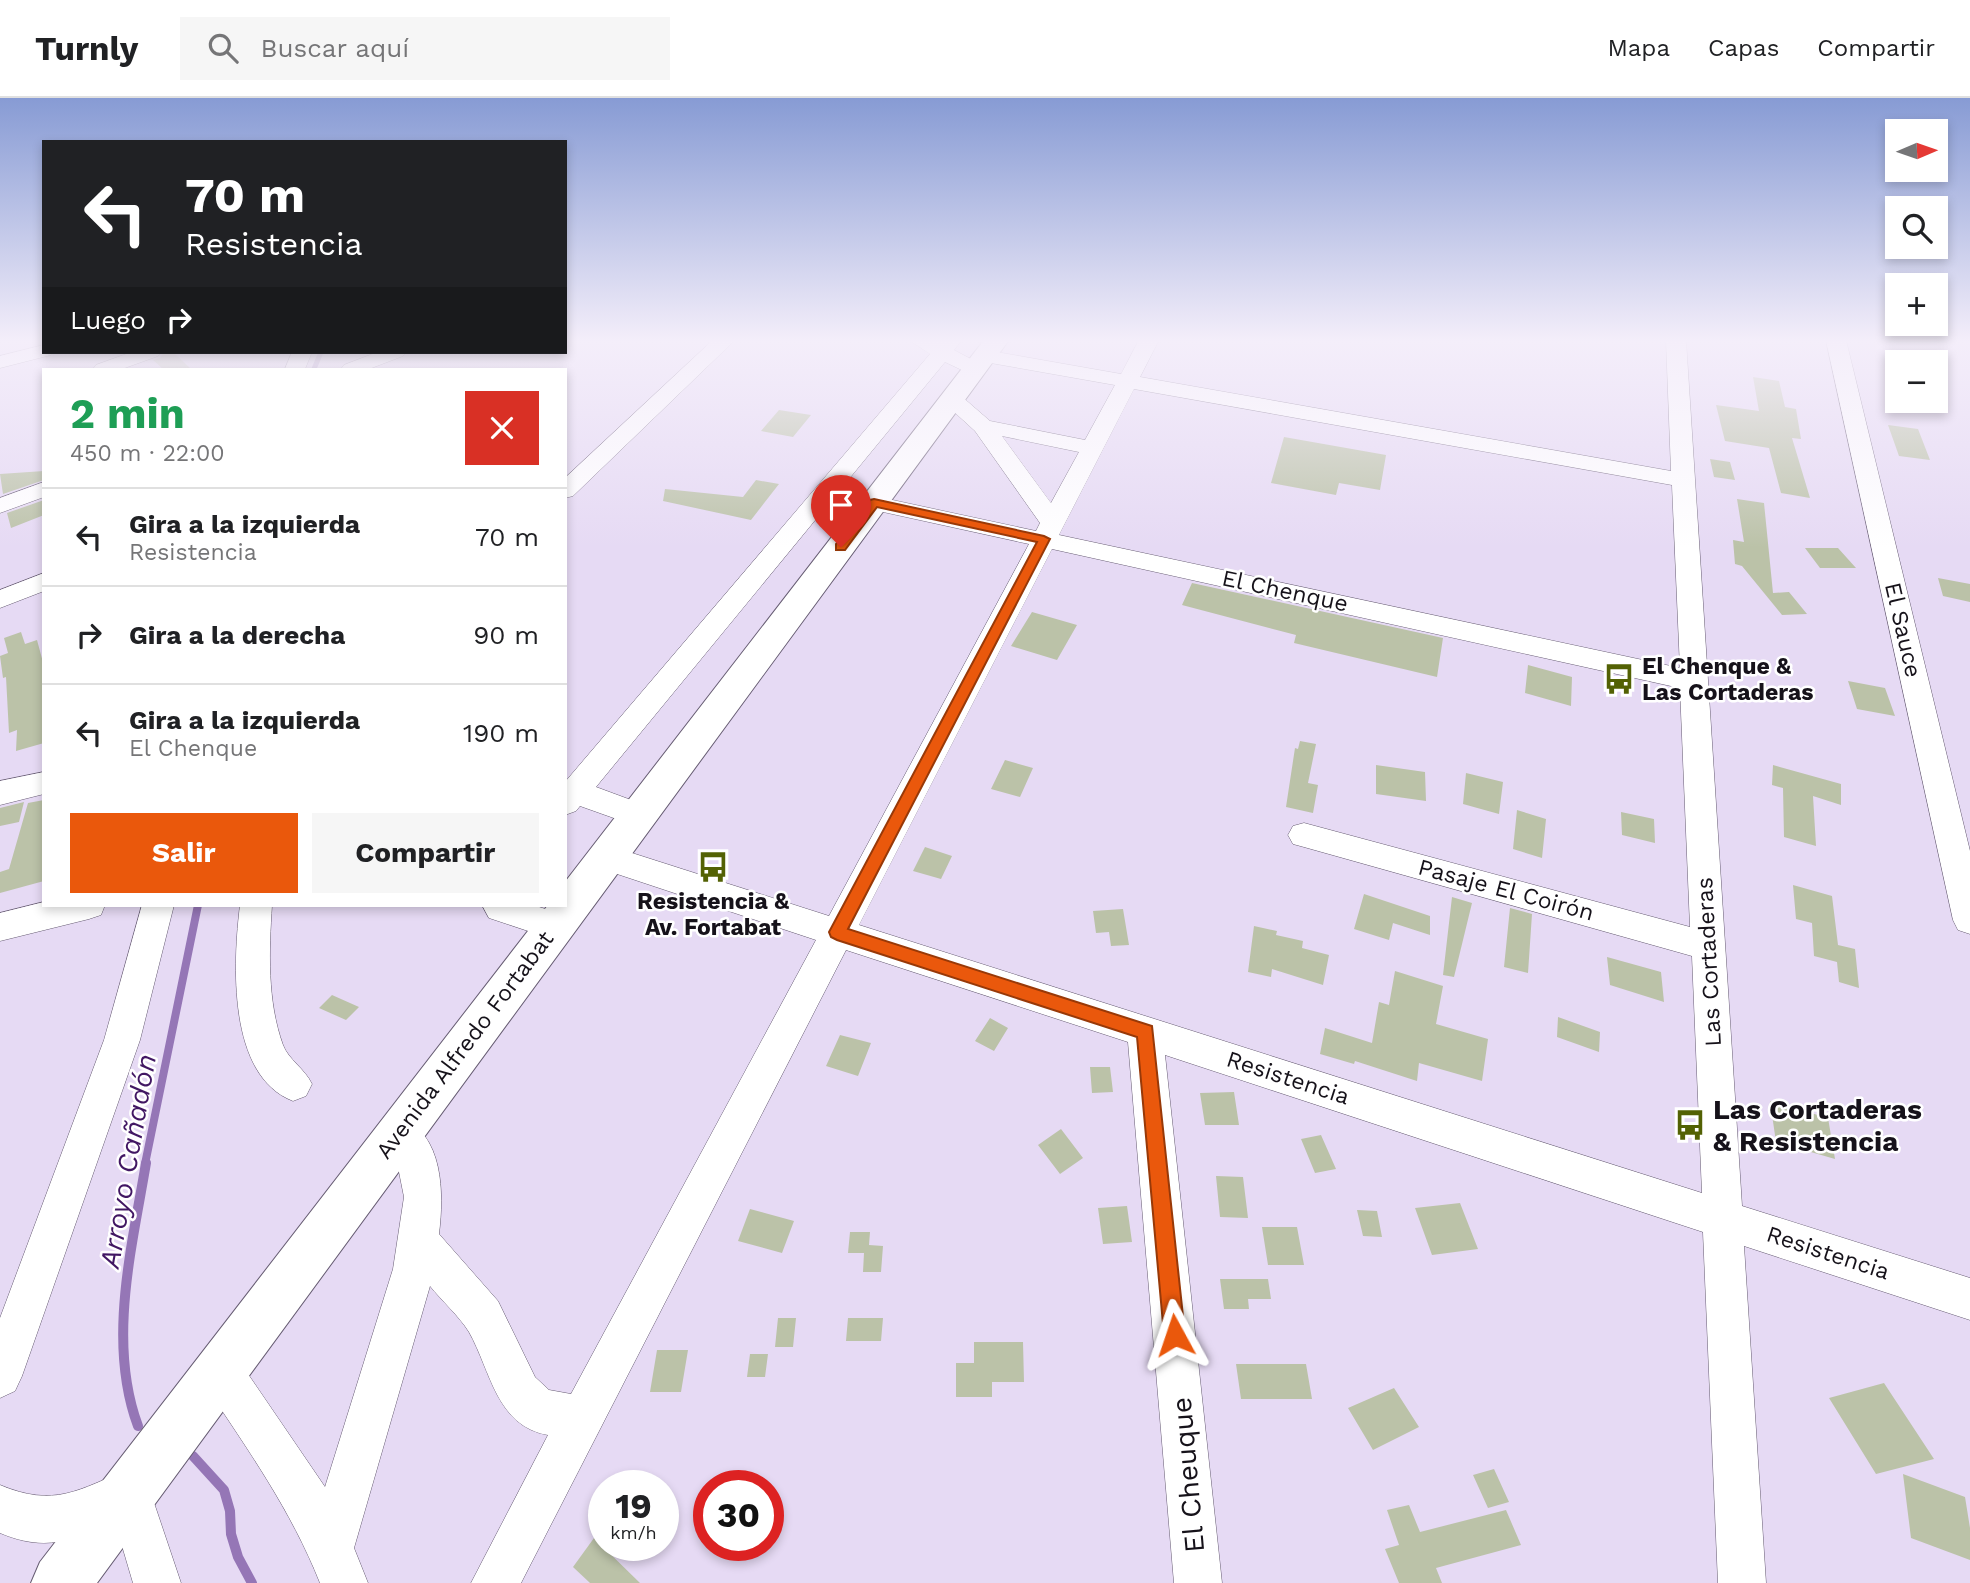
<!DOCTYPE html>
<html lang="es">
<head>
<meta charset="utf-8">
<style>
  body { margin:0; font-family:"Work Sans",sans-serif; background:#f6f6f6; color:#202124; height:100vh; display:flex; flex-direction:column; font-size:26px; white-space:nowrap }
  * { box-sizing:border-box; margin:0 }
  p { font-size:23px; color:#757577 }
  .icon { flex:none; width:38px; height:38px; fill:none; stroke:currentColor; stroke-width:2; stroke-linecap:round; stroke-linejoin:round }
  .map { position:relative; flex:1; overflow:hidden }
  .drawer { position:absolute; left:42px; top:270px; width:525px; height:539px; display:flex; flex-direction:column; background:#fff; border-radius:0px; box-shadow:0 4px 10px #0003 }
  .drawer>* { flex:none }
  .guide { position:absolute; left:42px; top:42px; width:525px; height:214px; border-radius:0px; box-shadow:0 4px 10px #0003; background:#202124; color:#fff; overflow:hidden }
  .needle { width:46px; rotate:88deg }
  .tools { position:absolute; left:1885px; top:21px; display:grid; gap:14px }
  .tools a { display:grid; place-items:center; width:63px; height:63px; border-radius:0px; background:#fff; box-shadow:0 4px 10px #0003; font-size:35px }
  .speed { position:absolute; left:588px; top:1372px; display:flex; gap:14px; font-size:35px; font-weight:700; text-align:center }
  .speed>* { display:grid; place-content:center; width:91px; height:91px; border-radius:50%; background:#fff; box-shadow:0 4px 10px #0003; line-height:1 }
  .speed small { font-size:18px; font-weight:400 }
  .speed .limit { border:10px solid #d22; background:#fff; color:#111 }
  .pin { position:absolute; display:grid; place-items:center; width:60px; height:60px; color:#fff; margin:-72px -30px; border-radius:50% 50% 50% 0; rotate:-45deg; box-shadow:0 0 7px #0007 }
  .pin .icon { rotate:45deg }
  .me { position:absolute; width:77px; margin:-38px; rotate:355deg; stroke-linejoin:round; filter:drop-shadow(0 0 5px #0008) }
  .turn { display:flex; align-items:center; gap:24px; height:147px; padding:0 28px; font-size:32px }
  .turn .icon { width:91px; height:91px; stroke-width:2.5 }
  .turn b { display:block; font-size:49px; line-height:60px }
  .then { display:flex; align-items:center; height:66px; padding:0 28px; background:#0003; gap:14px; font-size:26px }
  .round { display:grid; place-items:center; flex:none; width:74px; height:74px; border-radius:0px; background:#f6f6f6 }
  .headline { display:flex; align-items:center; justify-content:space-between; height:119px; padding:0 28px }
  h1 { font-size:42px; font-weight:700; line-height:52px; color:#1e9e55 }
  .button { display:flex; gap:14px; margin-top:auto; padding:14px 28px }
  .button a { flex:1; height:80px; border-radius:0px; background:#ea580c; color:#fff; font-size:28px; font-weight:700; line-height:80px; text-align:center }
  .button a+a { background:#f6f6f6; color:#202124 }
  ul { padding:0; list-style:none }
  li { display:flex; align-items:center; gap:21px; height:98px; padding:0 28px; border-top:2px solid #e0e0e0 }
  li div { flex:1 }
  li b { display:block; font-size:26px }
  li em { font-style:normal }
  header { display:flex; align-items:center; gap:42px; box-sizing:border-box; height:98px; padding:0 35px; background:#fff; border-bottom:2px solid #e0e0e0 }
  header strong { font-size:33px }
  nav { display:flex; gap:38px; margin-inline-start:auto; font-size:24px }
  .search { width:490px; height:63px; background:#f6f6f6; display:flex; align-items:center; gap:18px; box-sizing:border-box; padding:0 24px; border-radius:0px; color:#757577; font-size:26px }
  .map>svg:first-child { display:block }
</style>
</head>
<body>
<header>
<strong>Turnly</strong>
<div class="search"><svg class="icon" aria-label="search" viewBox="0 0 24 24"><circle cx="10" cy="10" r="6"/><path d="M15 15l6 6"/></svg>Buscar aquí</div>
<nav><a>Mapa</a><a>Capas</a><a>Compartir</a></nav>
</header>
<div class="map">
<svg width="1970" height="1485" viewBox="0 0 1970 1485">
  <rect width="100%" height="100%" fill="#e6daf4"/>
  <g fill="none" stroke-linecap="round" stroke-linejoin="round">
    <path stroke="#9576b6" stroke-width="5" d="M 314,271 L 321,254"/>
    <path stroke="#9576b6" stroke-width="8" d="M 145,1066 L 198,807"/>
    <path stroke="#9576b6" stroke-width="10" d="M 138,1328 C 107,1245 132,1149 146,1065
      M 193,1358 L 224,1392 L 230,1413 L 231,1436 L 238,1459 L 252,1485"/>
  </g>
  <path fill="#bbc2a8" d="M 164,254 L 173,254 L 191,271 L 163,271 L 153,262 L 160,260 Z
    M 1753,279 L 1779,283 L 1785,309 L 1796,311 L 1801,341 L 1792,340 L 1810,400 L 1781,395 L 1769,350 L 1725,343 L 1716,307 L 1759,313 Z
    M 779,312 L 811,317 L 793,339 L 761,333 Z
    M 1888,327 L 1918,331 L 1930,362 L 1899,358 Z
    M 1284,339 L 1386,357 L 1380,392 L 1339,385 L 1336,397 L 1271,385 Z
    M 1710,361 L 1730,364 L 1735,382 L 1714,379 Z
    M 44,373 L 44,382 L 3,396 L 0,376 Z
    M 756,382 L 779,386 L 751,422 L 663,403 L 665,391 L 743,399 Z
    M 1737,401 L 1764,405 L 1773,495 L 1789,494 L 1807,516 L 1782,517 L 1742,468 L 1735,466 L 1733,442 L 1744,444 Z
    M 44,402 L 44,417 L 11,430 L 7,415 Z
    M 1805,450 L 1838,450 L 1856,470 L 1820,470 Z
    M 1938,480 L 1970,486 L 1970,504 L 1943,498 Z
    M 1192,485 L 1443,540 L 1437,579 L 1294,545 L 1296,537 L 1182,507 Z
    M 1032,514 L 1077,527 L 1057,562 L 1011,548 Z
    M 21,534 L 25,546 L 37,542 L 44,568 L 44,645 L 16,653 L 17,632 L 9,635 L 6,579 L 3,580 L 0,558 L 8,555 L 4,540 Z
    M 1528,567 L 1572,579 L 1571,608 L 1525,595 Z
    M 1848,583 L 1885,590 L 1895,618 L 1857,611 Z
    M 1300,643 L 1316,646 L 1308,685 L 1318,687 L 1313,715 L 1286,709 L 1295,650 L 1298,651 Z
    M 1005,662 L 1033,670 L 1020,699 L 991,691 Z
    M 1376,667 L 1425,674 L 1426,703 L 1376,696 Z
    M 1773,667 L 1841,686 L 1841,707 L 1813,698 L 1816,748 L 1784,739 L 1783,690 L 1772,687 Z
    M 1466,675 L 1503,684 L 1499,716 L 1463,706 Z
    M 44,702 L 44,783 L 0,795 L 0,774 L 9,771 L 28,705 Z
    M 24,704 L 19,724 L 0,728 L 0,710 Z
    M 1517,712 L 1546,721 L 1542,760 L 1513,751 Z
    M 1621,714 L 1654,721 L 1655,745 L 1622,737 Z
    M 925,749 L 952,758 L 941,781 L 913,773 Z
    M 1793,787 L 1832,798 L 1838,847 L 1855,851 L 1859,890 L 1839,884 L 1837,864 L 1814,858 L 1812,825 L 1796,821 Z
    M 1364,796 L 1430,818 L 1430,837 L 1393,825 L 1389,842 L 1354,831 Z
    M 1452,799 L 1472,805 L 1454,879 L 1443,877 Z
    M 1510,810 L 1532,816 L 1528,875 L 1504,869 Z
    M 1123,811 L 1129,847 L 1111,848 L 1109,834 L 1096,835 L 1093,813 Z
    M 1254,828 L 1277,833 L 1276,837 L 1303,843 L 1302,850 L 1329,857 L 1323,887 L 1272,871 L 1271,879 L 1248,874 Z
    M 1607,859 L 1661,874 L 1664,904 L 1610,887 Z
    M 1395,873 L 1443,888 L 1436,926 L 1488,941 L 1482,983 L 1419,965 L 1417,983 L 1355,963 L 1354,966 L 1320,956 L 1325,930 L 1372,945 L 1379,904 L 1389,907 Z
    M 332,897 L 359,909 L 346,922 L 319,910 Z
    M 1558,919 L 1600,934 L 1599,954 L 1557,939 Z
    M 990,920 L 1008,930 L 994,953 L 975,943 Z
    M 840,937 L 871,945 L 858,978 L 826,968 Z
    M 1090,969 L 1110,969 L 1113,994 L 1092,995 Z
    M 1234,994 L 1239,1027 L 1205,1027 L 1200,995 Z
    M 1770,1003 L 1828,1020 L 1835,1061 L 1776,1044 Z
    M 1061,1031 L 1083,1060 L 1060,1076 L 1038,1047 Z
    M 1321,1037 L 1336,1071 L 1315,1075 L 1301,1041 Z
    M 1216,1078 L 1243,1079 L 1248,1120 L 1220,1119 Z
    M 1460,1105 L 1478,1151 L 1432,1157 L 1415,1110 Z
    M 1127,1108 L 1132,1144 L 1103,1146 L 1098,1110 Z
    M 750,1111 L 794,1123 L 782,1155 L 738,1143 Z
    M 1357,1112 L 1377,1113 L 1382,1139 L 1363,1138 Z
    M 1262,1129 L 1297,1129 L 1304,1167 L 1268,1167 Z
    M 850,1134 L 870,1134 L 869,1147 L 883,1148 L 881,1174 L 863,1174 L 864,1155 L 848,1155 Z
    M 1220,1181 L 1268,1181 L 1271,1201 L 1248,1201 L 1249,1211 L 1224,1211 Z
    M 778,1220 L 796,1220 L 793,1249 L 775,1249 Z
    M 848,1220 L 883,1220 L 881,1243 L 846,1243 Z
    M 974,1244 L 1023,1244 L 1024,1284 L 992,1284 L 992,1299 L 956,1299 L 956,1265 L 974,1265 Z
    M 657,1252 L 688,1252 L 681,1294 L 650,1294 Z
    M 750,1256 L 768,1256 L 765,1279 L 747,1279 Z
    M 1236,1266 L 1306,1266 L 1312,1301 L 1241,1301 Z
    M 1884,1285 L 1934,1361 L 1876,1376 L 1829,1300 Z
    M 1394,1290 L 1419,1329 L 1373,1352 L 1348,1310 Z
    M 1494,1371 L 1509,1404 L 1488,1410 L 1473,1377 Z
    M 1903,1376 L 1965,1399 L 1970,1430 L 1970,1462 L 1911,1440 Z
    M 1409,1407 L 1420,1434 L 1506,1412 L 1521,1447 L 1436,1470 L 1442,1485 L 1399,1485 L 1385,1451 L 1399,1447 L 1387,1412 Z
    M 594,1440 L 640,1485 L 590,1485 L 573,1469 Z"/>
  <g fill="none" stroke-linecap="round" stroke-linejoin="round">
    <defs>
      <path id="minor" d="M 713,242 L 735,242 L 573,398 L 565,400 L 565,380 Z
        M 909,242 L 939,244 L 941,242 L 962,242 L 954,252 L 982,267 L 985,271 L 982,275 L 968,275 L 945,264 L 596,689 L 650,709 L 654,717 L 650,725 L 639,729 L 580,708 L 576,713 L 565,717 L 565,684 L 930,256 Z
        M 1139,242 L 1159,242 L 1140,279 L 1671,373 L 1666,242 L 1686,242 L 1742,1108 L 1970,1180 L 1970,1222 L 1744,1148 L 1766,1485 L 1718,1485 L 1703,1134 L 1165,957 L 1222,1485 L 1174,1485 L 1128,944 L 846,852 L 521,1485 L 471,1485 L 548,1337 C 496,1328 491,1273 469,1234 C 459,1218 442,1203 430,1188 L 354,1450 L 368,1485 L 320,1485 C 291,1412 248,1352 205,1287 L 198,1272 L 205,1257 L 220,1250 L 235,1257 L 325,1389 L 393,1171 L 404,1099 L 397,1064 L 380,1036 L 385,1023 L 399,1018 C 444,1036 444,1095 439,1136 L 498,1203 L 535,1279 L 549,1292 L 571,1296 L 816,842 L 596,769 L 591,760 L 596,751 L 607,747 L 829,818 L 1029,446 L 874,412 L 866,410 L 862,405 L 866,400 L 874,398 L 1036,433 L 1040,425 L 975,333 L 941,302 L 944,297 L 960,297 L 990,323 L 1085,342 L 1115,287 L 985,264 L 978,262 L 975,258 L 978,254 L 985,252 L 1121,276 ZM 1134,291 L 1672,387 L 1680,570 L 1059,437 ZM 1002,338 L 1079,354 L 1051,405 ZM 1052,451 L 1680,590 L 1690,829 L 1304,725 L 1293,728 L 1288,737 L 1293,746 L 1304,749 L 1692,858 L 1702,1095 L 859,827 Z
        M 1826,242 L 1846,242 L 1970,753 L 1970,836 L 1958,832 L 1953,822 Z
        M 44,247 L 44,254 L 54,254 L 51,257 L 0,270 L 0,258 Z
        M 132,254 L 161,254 L 158,258 L 122,271 L 93,271 L 96,267 Z
        M 292,254 L 312,254 L 305,271 L 285,271 Z
        M 378,254 L 406,254 L 403,258 L 369,271 L 341,271 L 344,267 Z
        M 44,384 L 44,399 L 0,415 L 0,400 Z
        M 44,475 L 44,493 L 0,510 L 0,492 Z
        M 44,674 L 44,696 L 0,707 L 0,683 Z
        M 44,804 L 44,807 L 105,807 L 101,817 L 89,821 L 0,843 L 0,815 Z
        M 142,807 L 174,807 L 140,942 L 22,1278 L 15,1293 L 0,1300 L 0,1220 L 104,942 Z
        M 240,807 L 272,807 C 269,853 267,903 283,947 C 288,961 305,971 312,986 L 306,998 L 293,1003 C 227,978 233,864 240,807 Z
        M 482,807 L 533,807 L 567,818 L 572,828 L 567,838 L 555,842 L 489,820 Z
        M 129,1371 L 145,1378 L 181,1485 L 133,1485 L 115,1424 C 72,1443 45,1454 0,1435 L 0,1387 C 55,1410 78,1392 129,1371 Z"/>
      <path id="highway" d="M 984,242 L 1009,242 L 97,1485 L 31,1485 L 40,1464 L 548,807 L 565,807 L 565,784 Z"/>
    </defs>
    <use href="#minor" stroke="#665c72" stroke-width="1"/>
    <use href="#highway" stroke="#665c72" stroke-width="2"/>
    <use href="#minor" fill="#fff" fill-rule="evenodd"/>
    <use href="#highway" fill="#fff" fill-rule="evenodd"/>
  </g>
  <linearGradient id="sky" x2="0" y2="1"><stop stop-color="#879bd4"/><stop offset="0.54" stop-color="#f4eefa"/><stop offset="1" stop-color="#f4eefa" stop-opacity="0"/></linearGradient>
  <rect width="1970" height="450" fill="url(#sky)"/>
  <path fill="#ea580c" stroke="#983908" stroke-width="2" d="M 874,401 L 1044,438 L 1050,441 L 848,831 L 1152,928 L 1185,1237 L 1182,1245 L 1175,1248 L 1167,1245 L 1164,1237 L 1137,939 L 837,842 L 831,839 L 829,834 L 1037,444 L 877,409 L 845,452 L 836,452 L 836,446 L 870,402 Z"/>
  <defs>
    <symbol id="bus-bare" viewBox="-9 -9 18 18"><path d="M-5-6H5V4H4V6H2V4H-2V6H-4V4H-5ZM-3.5-4V0h7V-4ZM-3.5 1.2v1.5H-2V1.2ZM2 1.2v1.5H3.5V1.2Z" fill="#536104" stroke="#fff" stroke-width="2.5" paint-order="stroke"/></symbol>
  </defs>
  <g fill-rule="evenodd">
    <use href="#bus-bare" x="1597" y="559" width="44" height="44"/>
    <use href="#bus-bare" x="691" y="747" width="44" height="44"/>
    <use href="#bus-bare" x="1668" y="1005" width="44" height="44"/>
  </g>
  <g text-anchor="middle" dominant-baseline="central" stroke-width="5" stroke-linejoin="round" paint-order="stroke">
    <g font-size="23" fill="#16121a" stroke="#fff">
      <text transform="translate(1285 493) rotate(12)">El Chenque</text>
      <text transform="translate(1903 532) rotate(77)">El Sauce</text>
      <text transform="translate(1506 792) rotate(15)">Pasaje El Coirón</text>
      <text transform="translate(1709 864) rotate(-93)">Las Cortaderas</text>
      <text transform="translate(465 947) rotate(-53)">Avenida Alfredo Fortabat</text>
      <text transform="translate(1288 980) rotate(18)">Resistencia</text>
      <text transform="translate(1828 1155) rotate(18)">Resistencia</text>
    </g>
    <g font-size="23" font-weight="bold" fill="#16121a" stroke="#fff" text-anchor="start">
      <text x="1642" y="568">El Chenque &amp;<tspan x="1642" dy="26">Las Cortaderas</tspan></text>
      <text x="713" y="803" text-anchor="middle">Resistencia &amp;<tspan x="713" dy="26">Av. Fortabat</tspan></text>
    </g>
    <g font-size="28" font-weight="bold" fill="#16121a" stroke="#fff" text-anchor="start">
      <text x="1713" y="1011">Las Cortaderas<tspan x="1713" dy="32">&amp; Resistencia</tspan></text>
    </g>
    <g font-size="28" font-style="italic" fill="#411663" stroke="#fff">
      <text transform="translate(128 1063) rotate(-80)">Arroyo Cañadón</text>
    </g>
    <g font-size="28" fill="#16121a" stroke="#fff">
      <text transform="translate(1188 1377) rotate(-95)">El Cheuque</text>
    </g>
  </g>
</svg>
<div class="tools">
<a><svg class="needle" viewBox="-14 -14 28 28"><path d="M0-13l5 13h-10z" fill="#e53935"/><path d="M0 13l5-13h-10z" fill="#757577"/></svg></a>
<a><svg class="icon" aria-label="search" viewBox="0 0 24 24"><circle cx="10" cy="10" r="6"/><path d="M15 15l6 6"/></svg></a>
<a>+</a>
<a>−</a>
</div>
<div class="speed"><div>19<small>km/h</small></div><div class="limit">30</div></div>
<div class="pin" style="left:841px;top:449px;background:#d93025"><svg class="icon" aria-label="arrive" viewBox="0 0 24 24"><path d="M6 21V4h12l-3 4 3 4H6"/></svg></div>
<svg class="me" style="left:1175px;top:1237px" viewBox="-20 -20 40 40"><path d="M0-17L14 15 0 8-14 15z" fill="#ea580c" stroke="#fff" stroke-width="4"/></svg>
<div class="guide">
<div class="turn"><svg class="icon" aria-label="left" viewBox="0 0 24 24"><path d="M17 20v-9H6M10 6l-5 5 5 5"/></svg><div><b>70 m</b>Resistencia</div></div>
<div class="then">Luego<svg class="icon" aria-label="right" viewBox="0 0 24 24"><path d="M7 20v-9h11M14 6l5 5-5 5"/></svg></div>
</div>
<section class="drawer">
<div class="headline"><div><h1>2 min</h1><p>450 m · 22:00</p></div><a class="round" style="background:#d93025;color:#fff"><svg class="icon" aria-label="close" viewBox="0 0 24 24"><path d="M6 6l12 12M18 6L6 18"/></svg></a></div>
<ul>
<li><svg class="icon" aria-label="left" viewBox="0 0 24 24"><path d="M17 20v-9H6M10 6l-5 5 5 5"/></svg><div><b>Gira a la izquierda</b><p>Resistencia</p></div><em>70 m</em></li>
<li><svg class="icon" aria-label="right" viewBox="0 0 24 24"><path d="M7 20v-9h11M14 6l5 5-5 5"/></svg><div><b>Gira a la derecha</b></div><em>90 m</em></li>
<li><svg class="icon" aria-label="left" viewBox="0 0 24 24"><path d="M17 20v-9H6M10 6l-5 5 5 5"/></svg><div><b>Gira a la izquierda</b><p>El Chenque</p></div><em>190 m</em></li>
</ul>
<div class="button"><a>Salir</a><a>Compartir</a></div>
</section>
</div>
</body>
</html>
